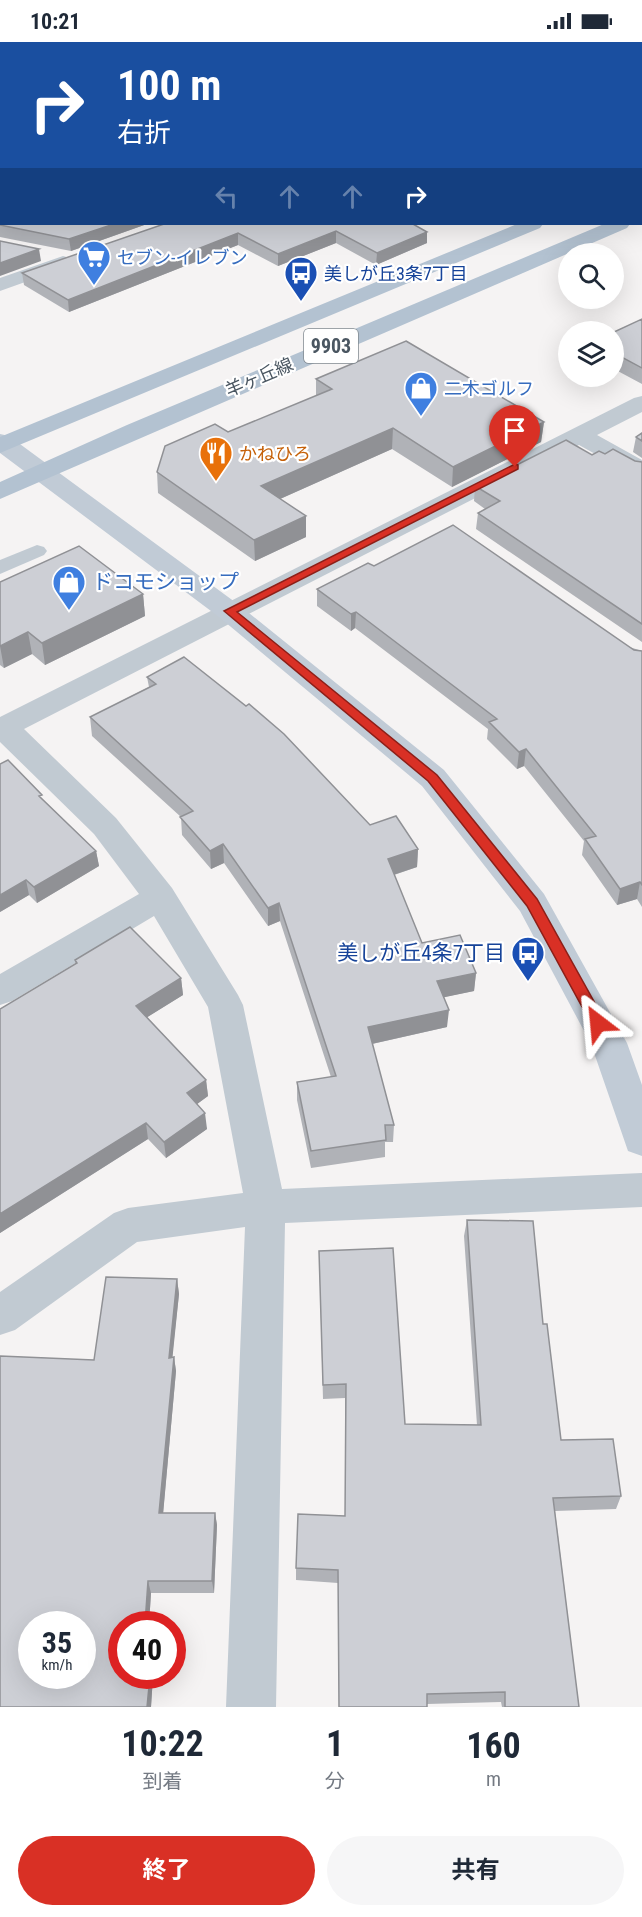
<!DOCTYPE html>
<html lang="ja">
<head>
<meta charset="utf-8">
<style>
  body { margin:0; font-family:"Roboto Condensed","Noto Sans JP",sans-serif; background:#f6f6f7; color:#1f2937; height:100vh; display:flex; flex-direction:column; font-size:22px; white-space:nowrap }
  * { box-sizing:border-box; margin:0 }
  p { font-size:20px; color:#747a83 }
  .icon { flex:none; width:33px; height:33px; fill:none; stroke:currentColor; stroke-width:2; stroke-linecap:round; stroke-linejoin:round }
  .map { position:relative; height:1665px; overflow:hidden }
  .drawer { display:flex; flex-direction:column; background:#fff; flex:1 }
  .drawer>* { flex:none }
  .hud { position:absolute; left:0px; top:0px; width:642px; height:183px; box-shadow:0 6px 24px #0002; background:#1a4fa0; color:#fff; overflow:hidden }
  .fabs { position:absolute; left:558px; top:201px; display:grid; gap:12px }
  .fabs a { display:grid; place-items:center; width:66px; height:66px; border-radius:50%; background:#fff; box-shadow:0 6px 24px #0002; font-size:30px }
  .speed { position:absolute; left:18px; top:1569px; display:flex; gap:12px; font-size:30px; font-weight:700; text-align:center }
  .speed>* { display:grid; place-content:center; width:78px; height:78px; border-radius:50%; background:#fff; box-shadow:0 6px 24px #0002; line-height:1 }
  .speed small { font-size:15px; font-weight:400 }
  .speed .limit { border:9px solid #d22; background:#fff; color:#111 }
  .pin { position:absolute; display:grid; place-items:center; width:51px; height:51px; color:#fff; margin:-62px -26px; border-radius:50% 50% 50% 0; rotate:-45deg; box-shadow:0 0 6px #0007 }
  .pin .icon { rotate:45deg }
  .me { position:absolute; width:66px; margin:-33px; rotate:331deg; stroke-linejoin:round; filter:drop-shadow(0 0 4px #0008) }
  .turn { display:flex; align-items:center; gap:21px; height:126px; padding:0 18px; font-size:27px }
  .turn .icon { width:78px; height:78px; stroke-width:2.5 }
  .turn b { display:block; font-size:42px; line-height:51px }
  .lanes { display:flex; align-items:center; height:57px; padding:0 18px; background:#0003; justify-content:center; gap:30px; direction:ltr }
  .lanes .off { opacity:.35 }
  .eta { display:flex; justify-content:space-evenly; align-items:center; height:102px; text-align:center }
  .eta b { font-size:36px; font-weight:700; line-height:42px }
  .primary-button { display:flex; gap:12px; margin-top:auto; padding:12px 18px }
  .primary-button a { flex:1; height:69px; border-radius:36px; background:#d93025; color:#fff; font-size:24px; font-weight:700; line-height:69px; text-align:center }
  .primary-button a+a { background:#f6f6f7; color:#1f2937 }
  .status { display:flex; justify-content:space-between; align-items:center; height:42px; padding:0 30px; background:#fff; direction:ltr }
  .status svg { height:16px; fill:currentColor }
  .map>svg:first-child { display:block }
</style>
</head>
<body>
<div class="status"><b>10:21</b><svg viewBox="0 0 49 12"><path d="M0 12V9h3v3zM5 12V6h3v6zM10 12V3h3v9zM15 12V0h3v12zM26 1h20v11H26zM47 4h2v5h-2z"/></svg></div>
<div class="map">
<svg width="642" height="1665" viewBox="0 0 642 1665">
  <rect width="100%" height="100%" fill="#f5f3f3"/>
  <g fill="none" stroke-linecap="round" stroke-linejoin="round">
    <path fill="#c1cad2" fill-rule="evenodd" d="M 37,503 L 44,505 L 47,509 L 44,513 L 0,532 L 0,518 Z"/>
    <path fill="#c1cad2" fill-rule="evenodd" d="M 63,214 L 70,216 L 73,220 L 70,224 L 0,249 L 0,236 Z
      M 642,354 L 642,370 L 597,393 L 642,418 L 642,435 L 633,433 L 579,403 L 24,687 L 116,776 L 172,846 L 238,953 L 243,963 L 282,1147 L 642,1131 L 642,1165 L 285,1181 L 276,1665 L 226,1665 L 245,1185 L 137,1200 L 15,1288 L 0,1293 L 0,1250 L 114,1171 L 128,1166 L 243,1151 L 208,965 L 154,874 L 12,959 L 0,963 L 0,932 L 139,852 L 94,792 L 0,700 L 0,675 L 634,356 Z"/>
    <path fill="#c1cbd6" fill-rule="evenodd" d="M 0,392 L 9,394 L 239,563 L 444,728 L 544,852 L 627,1001 L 642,1043 L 642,1114 L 628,1109 L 591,1002 L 520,869 L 422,744 L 219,575 L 0,411 Z"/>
    <path fill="#b3c2d1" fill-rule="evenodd" d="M 642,130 L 642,142 L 640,143 L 640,131 Z
      M 517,182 L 543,182 L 540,186 L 0,411 L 0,395 Z
      M 604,182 L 630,182 L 627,186 L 0,457 L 0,440 L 127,383 Z"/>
  </g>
  <path fill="#b0b2b7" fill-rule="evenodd" d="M 0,0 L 642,0 L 642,36 L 640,36 L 640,2 L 2,2 L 2,39 L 0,39 Z
    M 2,41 L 2,182 L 147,182 L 71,209 L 0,195 L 0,116 L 1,116 L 1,112 L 0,111 L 0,42 Z
    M 164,182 L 413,182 L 427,201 L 376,223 L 336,201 L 278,224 L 238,203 L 69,270 L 24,243 L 22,231 Z
    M 642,277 L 642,342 L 614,327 L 614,290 Z
    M 316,337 L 544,380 L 541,400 L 452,445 L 392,407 L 280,457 L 306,474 L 306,495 L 255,519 L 158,451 L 157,430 L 228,390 L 316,354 Z
    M 642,391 L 642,416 L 633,410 L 636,395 Z
    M 605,412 L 642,420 L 642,600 L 476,487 L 478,471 L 485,467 L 474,459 L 475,444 L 592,413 Z
    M 374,524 L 642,609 L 642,865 L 637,857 L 617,863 L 582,813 L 584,799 L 524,724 L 517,727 L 487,697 L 488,687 L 355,586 L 351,589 L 317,564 L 317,547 Z
    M 0,540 L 143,552 L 145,574 L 45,623 L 32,612 L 4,626 L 0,623 Z
    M 147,635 L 370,783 L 418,807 L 417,825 L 394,833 L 422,901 L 476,931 L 474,949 L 444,955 L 447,985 L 372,1002 L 394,1083 L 393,1100 L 385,1100 L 385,1115 L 311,1126 L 297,1058 L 297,1040 L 331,1035 L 280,879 L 268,884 L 224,821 L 211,827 L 182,793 L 181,775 L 92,694 L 90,675 L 149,645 Z
    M 43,758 L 96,809 L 99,824 L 37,861 L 29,853 L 0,870 Z
    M 75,918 L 181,936 L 183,953 L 147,975 L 206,1038 L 208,1054 L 197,1062 L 207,1087 L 166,1116 L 148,1097 L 0,1191 L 0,967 L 75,922 Z
    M 467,1178 L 543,1282 L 561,1398 L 621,1454 L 616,1467 L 555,1469 L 579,1665 L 502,1665 L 501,1660 L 427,1662 L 338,1541 L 296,1538 L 296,1526 L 345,1474 L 345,1356 L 323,1357 L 319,1209 L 405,1382 L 477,1383 L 464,1194 Z
    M 106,1235 L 177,1237 L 179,1252 L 172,1315 L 174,1315 L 176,1329 L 163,1471 L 215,1471 L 217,1483 L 214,1551 L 151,1551 L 149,1582 L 122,1582 L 122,1634 L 153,1634 L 151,1665 L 0,1665 L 0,1314 L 94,1318 ZM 32,1582 L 82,1582 L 82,1634 L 32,1634 Z"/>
  <path fill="#909195" d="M 114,182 L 147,182 L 71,209 L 69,197 Z
    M 336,189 L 336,201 L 278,224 L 278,212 Z
    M 427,190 L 427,201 L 376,223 L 377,211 Z
    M 238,191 L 238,203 L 69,270 L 68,258 Z
    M 39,207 L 41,219 L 0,234 L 0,221 Z
    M 544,380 L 541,400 L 452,445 L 453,425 Z
    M 393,386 L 392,407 L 262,465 L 261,444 Z
    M 306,474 L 306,495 L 255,519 L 254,498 Z
    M 143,552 L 145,574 L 45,623 L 42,601 Z
    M 356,570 L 355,586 L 351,589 L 351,572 Z
    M 28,590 L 32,612 L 4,626 L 0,604 Z
    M 526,707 L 524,724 L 517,727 L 519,710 Z
    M 223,802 L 224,821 L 211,827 L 210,809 Z
    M 418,807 L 417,825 L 387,835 L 388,817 Z
    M 96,809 L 99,824 L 37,861 L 34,845 Z
    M 26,838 L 29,853 L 0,870 L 0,853 Z
    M 640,840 L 637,857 L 617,863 L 620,847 Z
    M 279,861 L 280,879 L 268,884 L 268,866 Z
    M 476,931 L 474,949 L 436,957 L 437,939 Z
    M 181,936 L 183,953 L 138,981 L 136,964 Z
    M 449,968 L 447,985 L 367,1003 L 368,985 Z
    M 206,1038 L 208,1054 L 189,1068 L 187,1051 Z
    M 205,1071 L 207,1087 L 166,1116 L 164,1100 Z
    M 146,1081 L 148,1097 L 0,1191 L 0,1172 Z
    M 177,1237 L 179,1252 L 171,1330 L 169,1316 Z
    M 174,1315 L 176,1329 L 162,1484 L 159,1471 Z
    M 215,1471 L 217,1483 L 214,1551 L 212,1539 Z
    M 148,1539 L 151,1551 L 149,1582 L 145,1582 Z
    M 150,1634 L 153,1634 L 151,1665 L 147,1665 Z"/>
  <path fill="#cdcfd5" stroke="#909195" stroke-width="1.5" fill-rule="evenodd" d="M 0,0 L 642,0 L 642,26 L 640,26 L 640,2 L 2,2 L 2,29 L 0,29 Z
    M 2,41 L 2,102 L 0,101 L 0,42 Z
    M 2,111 L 2,182 L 114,182 L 69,197 L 0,183 L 0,116 L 1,116 Z
    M 164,182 L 413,182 L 427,190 L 377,211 L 336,189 L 278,212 L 238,191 L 68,258 L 22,231 Z
    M 0,199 L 39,207 L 0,221 Z
    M 642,277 L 642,326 L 614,311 L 614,290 Z
    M 406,299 L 544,380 L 453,425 L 393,386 L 261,444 L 306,474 L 254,498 L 157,430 L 165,404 L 215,382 L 228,390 L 332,347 L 316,337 Z
    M 642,391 L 642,399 L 636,395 Z
    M 566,398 L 592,413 L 599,409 L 605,412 L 613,407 L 635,419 L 642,420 L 642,582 L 478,471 L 500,459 L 475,444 Z
    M 453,483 L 634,608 L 642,609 L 642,843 L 640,840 L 620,847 L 585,797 L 596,794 L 526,707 L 519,710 L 489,680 L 497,677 L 356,570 L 351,572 L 317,547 L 368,521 L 374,524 Z
    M 79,504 L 143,552 L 42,601 L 28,590 L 0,604 L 0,540 Z
    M 184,615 L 246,664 L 249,662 L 284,692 L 370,783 L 396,774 L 418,807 L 388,817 L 422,901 L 460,893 L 476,931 L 437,939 L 449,968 L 368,985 L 394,1083 L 385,1083 L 386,1098 L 311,1109 L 297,1040 L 336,1034 L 279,861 L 268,866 L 223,802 L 210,809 L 180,775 L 193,769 L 90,675 L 156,642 L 147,635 Z
    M 8,718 L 42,753 L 39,754 L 96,809 L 34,845 L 26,838 L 0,853 L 0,722 Z
    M 130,885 L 181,936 L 136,964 L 206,1038 L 187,1051 L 205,1071 L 164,1100 L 146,1081 L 0,1172 L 0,967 L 77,921 L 75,918 Z
    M 467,1178 L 533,1179 L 543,1282 L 547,1282 L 561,1398 L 613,1397 L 621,1454 L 553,1456 L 579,1665 L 505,1665 L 505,1650 L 427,1652 L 427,1665 L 339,1665 L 338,1528 L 296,1526 L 298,1472 L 345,1474 L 346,1342 L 323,1343 L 319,1209 L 393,1206 L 405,1382 L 481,1383 Z
    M 106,1235 L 177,1237 L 169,1316 L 174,1315 L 159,1471 L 215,1471 L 212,1539 L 148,1539 L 145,1582 L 122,1582 L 122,1634 L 150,1634 L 147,1665 L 0,1665 L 0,1314 L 94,1318 ZM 32,1582 L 82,1582 L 82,1634 L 32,1634 Z"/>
  <path fill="#d93025" stroke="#8d1f18" stroke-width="1.5" d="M 515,422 L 518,423 L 518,427 L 237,570 L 437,733 L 537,857 L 606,981 L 603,985 L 593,985 L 527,864 L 428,739 L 224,569 Z"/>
  <defs>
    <symbol id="supermarket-pin" viewBox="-11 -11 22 30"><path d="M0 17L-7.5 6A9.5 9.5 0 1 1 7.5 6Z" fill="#3f7fe0" stroke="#fff"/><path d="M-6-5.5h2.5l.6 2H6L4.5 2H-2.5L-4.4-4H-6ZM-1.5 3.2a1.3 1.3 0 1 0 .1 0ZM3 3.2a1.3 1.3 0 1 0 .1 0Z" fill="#fff"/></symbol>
    <symbol id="bus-pin" viewBox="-11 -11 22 30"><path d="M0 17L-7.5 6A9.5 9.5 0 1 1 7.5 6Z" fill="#1a4fb4" stroke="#fff"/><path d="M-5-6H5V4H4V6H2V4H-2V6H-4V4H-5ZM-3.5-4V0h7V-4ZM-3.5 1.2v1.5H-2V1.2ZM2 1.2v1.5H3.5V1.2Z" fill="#fff"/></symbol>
    <symbol id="shop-pin" viewBox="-11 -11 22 30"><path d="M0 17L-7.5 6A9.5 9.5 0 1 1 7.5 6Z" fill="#3f7fe0" stroke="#fff"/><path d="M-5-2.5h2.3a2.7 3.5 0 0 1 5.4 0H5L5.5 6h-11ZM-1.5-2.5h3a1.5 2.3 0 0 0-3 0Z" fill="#fff"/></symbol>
    <symbol id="restaurant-pin" viewBox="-11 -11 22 30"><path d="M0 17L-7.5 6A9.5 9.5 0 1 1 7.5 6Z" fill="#e8710a" stroke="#fff"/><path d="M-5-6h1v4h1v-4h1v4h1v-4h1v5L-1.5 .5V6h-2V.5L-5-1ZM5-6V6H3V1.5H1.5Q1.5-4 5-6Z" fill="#fff"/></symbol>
  </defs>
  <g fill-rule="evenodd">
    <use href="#supermarket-pin" x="75" y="196" width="38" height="52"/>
    <use href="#bus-pin" x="282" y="212" width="38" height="52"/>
    <use href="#shop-pin" x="402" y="327" width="38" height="52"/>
    <use href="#restaurant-pin" x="197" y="392" width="38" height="52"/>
    <use href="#shop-pin" x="50" y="521" width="38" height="52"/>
    <use href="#bus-pin" x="509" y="892" width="38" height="52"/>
  </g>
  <g text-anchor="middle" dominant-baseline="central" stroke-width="4.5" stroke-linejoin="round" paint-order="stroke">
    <g font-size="18" fill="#366cbe" stroke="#fff" text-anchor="start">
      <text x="117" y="215">セブン-イレブン</text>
      <text x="444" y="346">二木ゴルフ</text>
    </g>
    <g font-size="18" fill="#164399" stroke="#fff" text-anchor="start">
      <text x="324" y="231">美しが丘3条7丁目</text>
    </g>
    <g font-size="18" fill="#4a5661" stroke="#fff">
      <text transform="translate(259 335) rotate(-23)">羊ヶ丘線</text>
    </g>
    <g font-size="18" fill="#c56008" stroke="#fff" text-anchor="start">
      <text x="239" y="411">かねひろ</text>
    </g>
    <rect fill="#fff" stroke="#808990" stroke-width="1.5" x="304" y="287" width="54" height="34" rx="4.5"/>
    <g font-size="20" font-weight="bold" fill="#4a5661">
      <text x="331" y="304">9903</text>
    </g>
    <g font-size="21" fill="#366cbe" stroke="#fff" text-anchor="start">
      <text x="92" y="540">ドコモショップ</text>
    </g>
    <g font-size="21" fill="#164399" stroke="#fff" text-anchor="end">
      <text x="505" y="911">美しが丘4条7丁目</text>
    </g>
  </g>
</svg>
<div class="fabs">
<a><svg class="icon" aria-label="search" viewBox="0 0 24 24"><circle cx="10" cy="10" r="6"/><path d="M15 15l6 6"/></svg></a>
<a><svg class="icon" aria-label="layers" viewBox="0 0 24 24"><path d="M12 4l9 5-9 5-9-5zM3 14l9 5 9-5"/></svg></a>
</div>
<div class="speed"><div>35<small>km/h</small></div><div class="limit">40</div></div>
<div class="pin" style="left:515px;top:425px;background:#d93025"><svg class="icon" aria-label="arrive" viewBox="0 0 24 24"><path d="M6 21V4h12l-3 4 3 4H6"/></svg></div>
<svg class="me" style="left:598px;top:981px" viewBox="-20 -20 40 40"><path d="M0-17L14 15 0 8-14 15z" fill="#d93025" stroke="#fff" stroke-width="4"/></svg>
<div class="hud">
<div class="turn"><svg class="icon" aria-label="right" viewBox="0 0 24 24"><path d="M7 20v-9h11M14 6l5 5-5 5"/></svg><div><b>100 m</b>右折</div></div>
<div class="lanes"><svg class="icon off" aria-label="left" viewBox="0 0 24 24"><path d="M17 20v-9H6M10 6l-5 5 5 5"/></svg><svg class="icon off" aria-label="ahead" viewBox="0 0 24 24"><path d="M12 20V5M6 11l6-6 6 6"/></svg><svg class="icon off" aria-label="ahead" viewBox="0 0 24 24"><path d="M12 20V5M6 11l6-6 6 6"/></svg><svg class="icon" aria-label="right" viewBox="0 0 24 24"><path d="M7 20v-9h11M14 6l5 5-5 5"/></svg></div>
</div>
</div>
<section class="drawer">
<div class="eta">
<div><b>10:22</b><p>到着</p></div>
<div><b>1</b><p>分</p></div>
<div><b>160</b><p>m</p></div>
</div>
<div class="primary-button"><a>終了</a><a>共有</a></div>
</section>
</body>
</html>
